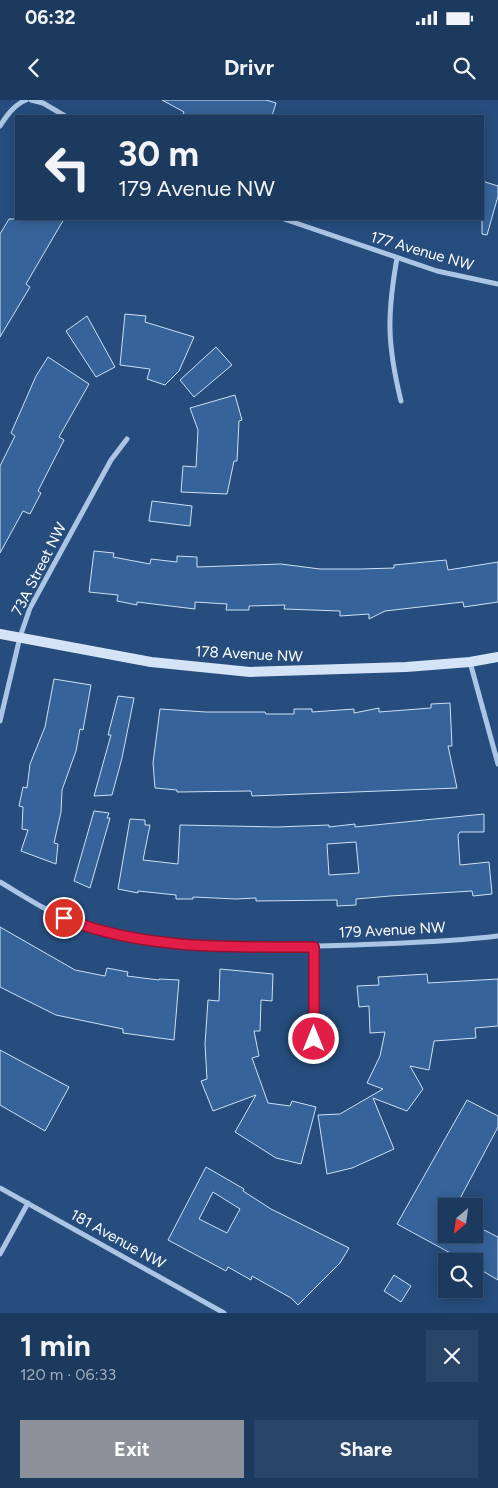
<!DOCTYPE html>
<html lang="en">
<head>
<meta charset="utf-8">
<style>
  body { margin:0; font-family:Figtree,sans-serif; background:#294567; color:#f1f3f6; height:100vh; display:flex; flex-direction:column; font-size:19px; white-space:nowrap }
  * { box-sizing:border-box; margin:0 }
  p { font-size:16px; color:#a0adbc }
  .icon { flex:none; width:28px; height:28px; fill:none; stroke:currentColor; stroke-width:2; stroke-linecap:round; stroke-linejoin:round }
  .map { position:relative; height:1213px; overflow:hidden }
  .sheet { display:flex; flex-direction:column; background:#1c3a5e; flex:1 }
  .sheet>* { flex:none }
  .top-card { position:absolute; left:15px; top:15px; width:469px; height:105px; border-radius:0px; box-shadow:0 2px 12px #0003,0 0 0 1px #3a5473; background:#1c3a5e; color:#f1f3f6; overflow:hidden }
  .needle { width:32px; rotate:209deg }
  .controls { position:absolute; left:438px; top:1098px; display:grid; gap:10px }
  .controls a { display:grid; place-items:center; width:45px; height:45px; border-radius:0px; background:#1c3a5e; box-shadow:0 2px 12px #0003,0 0 0 1px #3a5473; font-size:25px }
  .pin { position:absolute; display:grid; place-items:center; width:42px; height:42px; color:#fff; margin:-21px; border:2px solid #fff; border-radius:50%; box-shadow:0 1px 5px #0007 }
  .me { position:absolute; width:55px; margin:-28px; rotate:0deg; stroke-linejoin:round; filter:drop-shadow(0 0 4px #0008) }
  .turn { display:flex; align-items:center; gap:18px; height:105px; padding:0 20px; font-size:22px }
  .turn .icon { width:65px; height:65px; stroke-width:2.5 }
  .turn b { display:block; font-size:35px; line-height:42px }
  .round { display:grid; place-items:center; flex:none; width:52px; height:52px; border-radius:0px; background:#294567 }
  .head { display:flex; align-items:center; justify-content:space-between; height:85px; padding:0 20px }
  h1 { font-size:30px; font-weight:700; line-height:38px }
  .primary-button { display:flex; gap:10px; margin-top:auto; padding:10px 20px }
  .primary-button a { flex:1; height:58px; border-radius:0px; background:#8c9099; color:#fff; font-size:20px; font-weight:700; line-height:58px; text-align:center }
  .primary-button a+a { background:#294567; color:#f1f3f6 }
  .status { display:flex; justify-content:space-between; align-items:center; height:35px; padding:0 25px; background:#1c3a5e; direction:ltr }
  .status svg { height:14px; fill:currentColor }
  header { display:flex; justify-content:space-between; align-items:center; height:65px; padding:0 20px; background:#1c3a5e; font-size:22px; font-weight:700 }
  .map>svg:first-child { display:block }
</style>
</head>
<body>
<div class="status"><b>06:32</b><svg viewBox="0 0 49 12"><path d="M0 12V9h3v3zM5 12V6h3v6zM10 12V3h3v9zM15 12V0h3v12zM26 1h20v11H26zM47 4h2v5h-2z"/></svg></div>
<header><svg class="icon" aria-label="back" viewBox="0 0 24 24"><path d="M15 5l-7 7 7 7"/></svg>Drivr<svg class="icon" aria-label="search" viewBox="0 0 24 24"><circle cx="10" cy="10" r="6"/><path d="M15 15l6 6"/></svg></header>
<div class="map">
<svg width="498" height="1213" viewBox="0 0 498 1213">
  <rect width="100%" height="100%" fill="#264d7d"/>
  <path fill="#36649a" stroke="#cee0f4" fill-rule="evenodd" d="M 162,0 L 266,0 L 276,3 L 272,16 L 182,16 L 184,12 Z
    M 482,81 L 498,86 L 498,96 L 487,135 L 482,134 Z
    M 9,119 L 64,119 L 26,184 L 30,187 L 0,237 L 0,134 Z
    M 125,214 L 146,216 L 145,222 L 194,237 L 179,271 L 165,285 L 147,279 L 150,269 L 120,265 Z
    M 87,216 L 115,267 L 96,277 L 66,231 Z
    M 216,247 L 232,265 L 194,297 L 180,280 Z
    M 48,257 L 89,284 L 59,337 L 64,340 L 38,391 L 41,393 L 30,414 L 23,411 L 0,453 L 0,366 L 15,336 L 11,333 L 36,276 Z
    M 235,295 L 242,320 L 239,321 L 237,361 L 234,361 L 227,394 L 181,392 L 183,366 L 196,367 L 198,330 L 190,308 Z
    M 152,401 L 192,406 L 190,426 L 149,421 Z
    M 94,451 L 114,453 L 113,457 L 150,464 L 151,459 L 177,462 L 177,456 L 197,457 L 197,467 L 281,464 L 320,469 L 360,469 L 394,468 L 394,465 L 446,460 L 448,470 L 498,462 L 498,502 L 464,507 L 463,502 L 385,511 L 369,519 L 369,514 L 340,516 L 340,511 L 284,509 L 285,505 L 249,506 L 249,510 L 226,510 L 227,504 L 195,502 L 195,509 L 137,502 L 137,505 L 117,501 L 118,495 L 89,492 Z
    M 54,579 L 91,585 L 83,630 L 80,629 L 76,651 L 62,690 L 61,712 L 54,743 L 58,744 L 56,764 L 21,751 L 28,730 L 22,729 L 23,707 L 19,706 L 23,687 L 27,688 L 30,664 L 45,627 Z
    M 118,596 L 134,598 L 122,658 L 112,695 L 94,696 L 111,635 L 108,635 Z
    M 450,603 L 452,646 L 448,646 L 457,688 L 252,696 L 251,691 L 177,692 L 177,690 L 155,688 L 153,663 L 160,609 L 206,612 L 265,612 L 266,614 L 294,614 L 294,609 L 312,609 L 312,612 L 354,609 L 354,613 L 379,608 L 379,612 L 431,608 L 431,604 Z
    M 94,711 L 109,713 L 107,718 L 110,718 L 90,788 L 74,781 Z
    M 484,714 L 484,732 L 460,732 L 458,735 L 460,765 L 489,762 L 492,794 L 473,796 L 472,791 L 390,796 L 356,799 L 356,805 L 337,806 L 337,800 L 256,801 L 256,798 L 236,799 L 193,797 L 193,799 L 176,799 L 176,795 L 138,791 L 138,793 L 118,789 L 130,719 L 145,720 L 145,725 L 150,725 L 143,760 L 178,764 L 180,725 L 277,727 L 329,725 L 329,727 L 355,724 L 355,727 ZM 356,742 L 359,773 L 329,775 L 327,744 Z
    M 0,827 L 75,870 L 105,876 L 107,868 L 128,872 L 127,876 L 159,880 L 159,879 L 179,880 L 174,940 L 123,933 L 123,929 L 56,915 L 0,887 Z
    M 220,869 L 273,874 L 272,901 L 261,900 L 260,931 L 254,931 L 259,956 L 252,958 L 268,1003 L 290,1006 L 292,1001 L 316,1007 L 301,1064 L 276,1058 L 235,1032 L 256,995 L 213,1011 L 201,981 L 207,979 L 205,944 L 208,900 L 219,901 Z
    M 427,874 L 428,883 L 498,879 L 498,926 L 475,928 L 476,938 L 434,941 L 429,970 L 410,966 L 423,989 L 407,1011 L 373,998 L 394,1049 L 352,1068 L 327,1074 L 318,1015 L 340,1014 L 383,989 L 367,983 L 380,956 L 385,932 L 370,933 L 369,906 L 359,907 L 357,886 L 379,885 L 378,877 Z
    M 0,950 L 69,987 L 45,1031 L 0,1005 Z
    M 467,1000 L 498,1016 L 498,1027 L 456,1106 L 446,1106 L 446,1134 L 474,1134 L 474,1125 L 498,1137 L 498,1180 L 474,1166 L 474,1161 L 465,1161 L 397,1124 Z
    M 206,1067 L 244,1089 L 243,1091 L 271,1109 L 349,1148 L 340,1163 L 298,1205 L 291,1198 L 252,1176 L 251,1180 L 228,1167 L 226,1171 L 168,1140 ZM 213,1092 L 240,1109 L 227,1133 L 199,1119 Z
    M 394,1175 L 411,1186 L 401,1202 L 384,1191 Z"/>
  <g fill="none" stroke-linecap="round" stroke-linejoin="round">
    <path stroke="#abc6e5" stroke-width="5" d="M 31,0 L 43,3 L 65,16
      M 0,26 C 7,15 14,5 26,0
      M 284,119 L 437,171 L 498,184
      M 397,158 C 387,215 387,244 401,301
      M 470,562 L 498,664
      M 0,621 L 20,537 L 30,508 L 111,360 L 127,339
      M 0,782 C 24,796 47,812 73,821 C 156,852 267,848 355,845 C 402,843 450,842 498,836
      M 314,847 L 314,939
      M 0,1088 L 224,1213
      M 0,1154 L 28,1103"/>
    <path stroke="#d4e3f5" stroke-width="10" d="M 0,534 L 151,562 L 250,572 L 406,567 L 470,562 L 498,557"/>
  </g>
  <g fill="none" stroke-linecap="round" stroke-linejoin="round">
    <defs>
      <path id="route" d="M 64,818 C 141,850 232,847 314,847 L 314,939"/>
    </defs>
    <use href="#route" stroke="#92132f" stroke-width="12"/>
    <use href="#route" stroke="#e11d48" stroke-width="9"/>
  </g>
  <g text-anchor="middle" dominant-baseline="central" stroke-width="5" stroke-linejoin="round" paint-order="stroke">
    <g font-size="15" fill="#fff" stroke="#264d7d">
      <text transform="translate(422 151) rotate(16)">177 Avenue NW</text>
      <text transform="translate(39 469) rotate(-63)">73A Street NW</text>
      <text transform="translate(249 554) rotate(3)">178 Avenue NW</text>
      <text transform="translate(392 830) rotate(-3)">179 Avenue NW</text>
      <text transform="translate(118 1139) rotate(29)">181 Avenue NW</text>
    </g>
  </g>
</svg>
<div class="controls">
<a><svg class="needle" viewBox="-14 -14 28 28"><path d="M0-13l5 13h-10z" fill="#e53935"/><path d="M0 13l5-13h-10z" fill="#a0adbc"/></svg></a>
<a><svg class="icon" aria-label="search" viewBox="0 0 24 24"><circle cx="10" cy="10" r="6"/><path d="M15 15l6 6"/></svg></a>
</div>
<div class="pin" style="left:64px;top:818px;background:#d93025"><svg class="icon" aria-label="arrive" viewBox="0 0 24 24"><path d="M6 21V4h12l-3 4 3 4H6"/></svg></div>
<svg class="me" style="left:314px;top:939px" viewBox="-20 -20 40 40"><circle r="17" fill="#e11d48" stroke="#fff" stroke-width="3"/><path d="M0-11L8 9 0 5-8 9z" fill="#fff"/></svg>
<div class="top-card">
<div class="turn"><svg class="icon" aria-label="left" viewBox="0 0 24 24"><path d="M17 20v-9H6M10 6l-5 5 5 5"/></svg><div><b>30 m</b>179 Avenue NW</div></div>
</div>
</div>
<section class="sheet">
<div class="head"><div><h1>1 min</h1><p>120 m · 06:33</p></div><a class="round"><svg class="icon" aria-label="close" viewBox="0 0 24 24"><path d="M6 6l12 12M18 6L6 18"/></svg></a></div>
<div class="primary-button"><a>Exit</a><a>Share</a></div>
</section>
</body>
</html>
